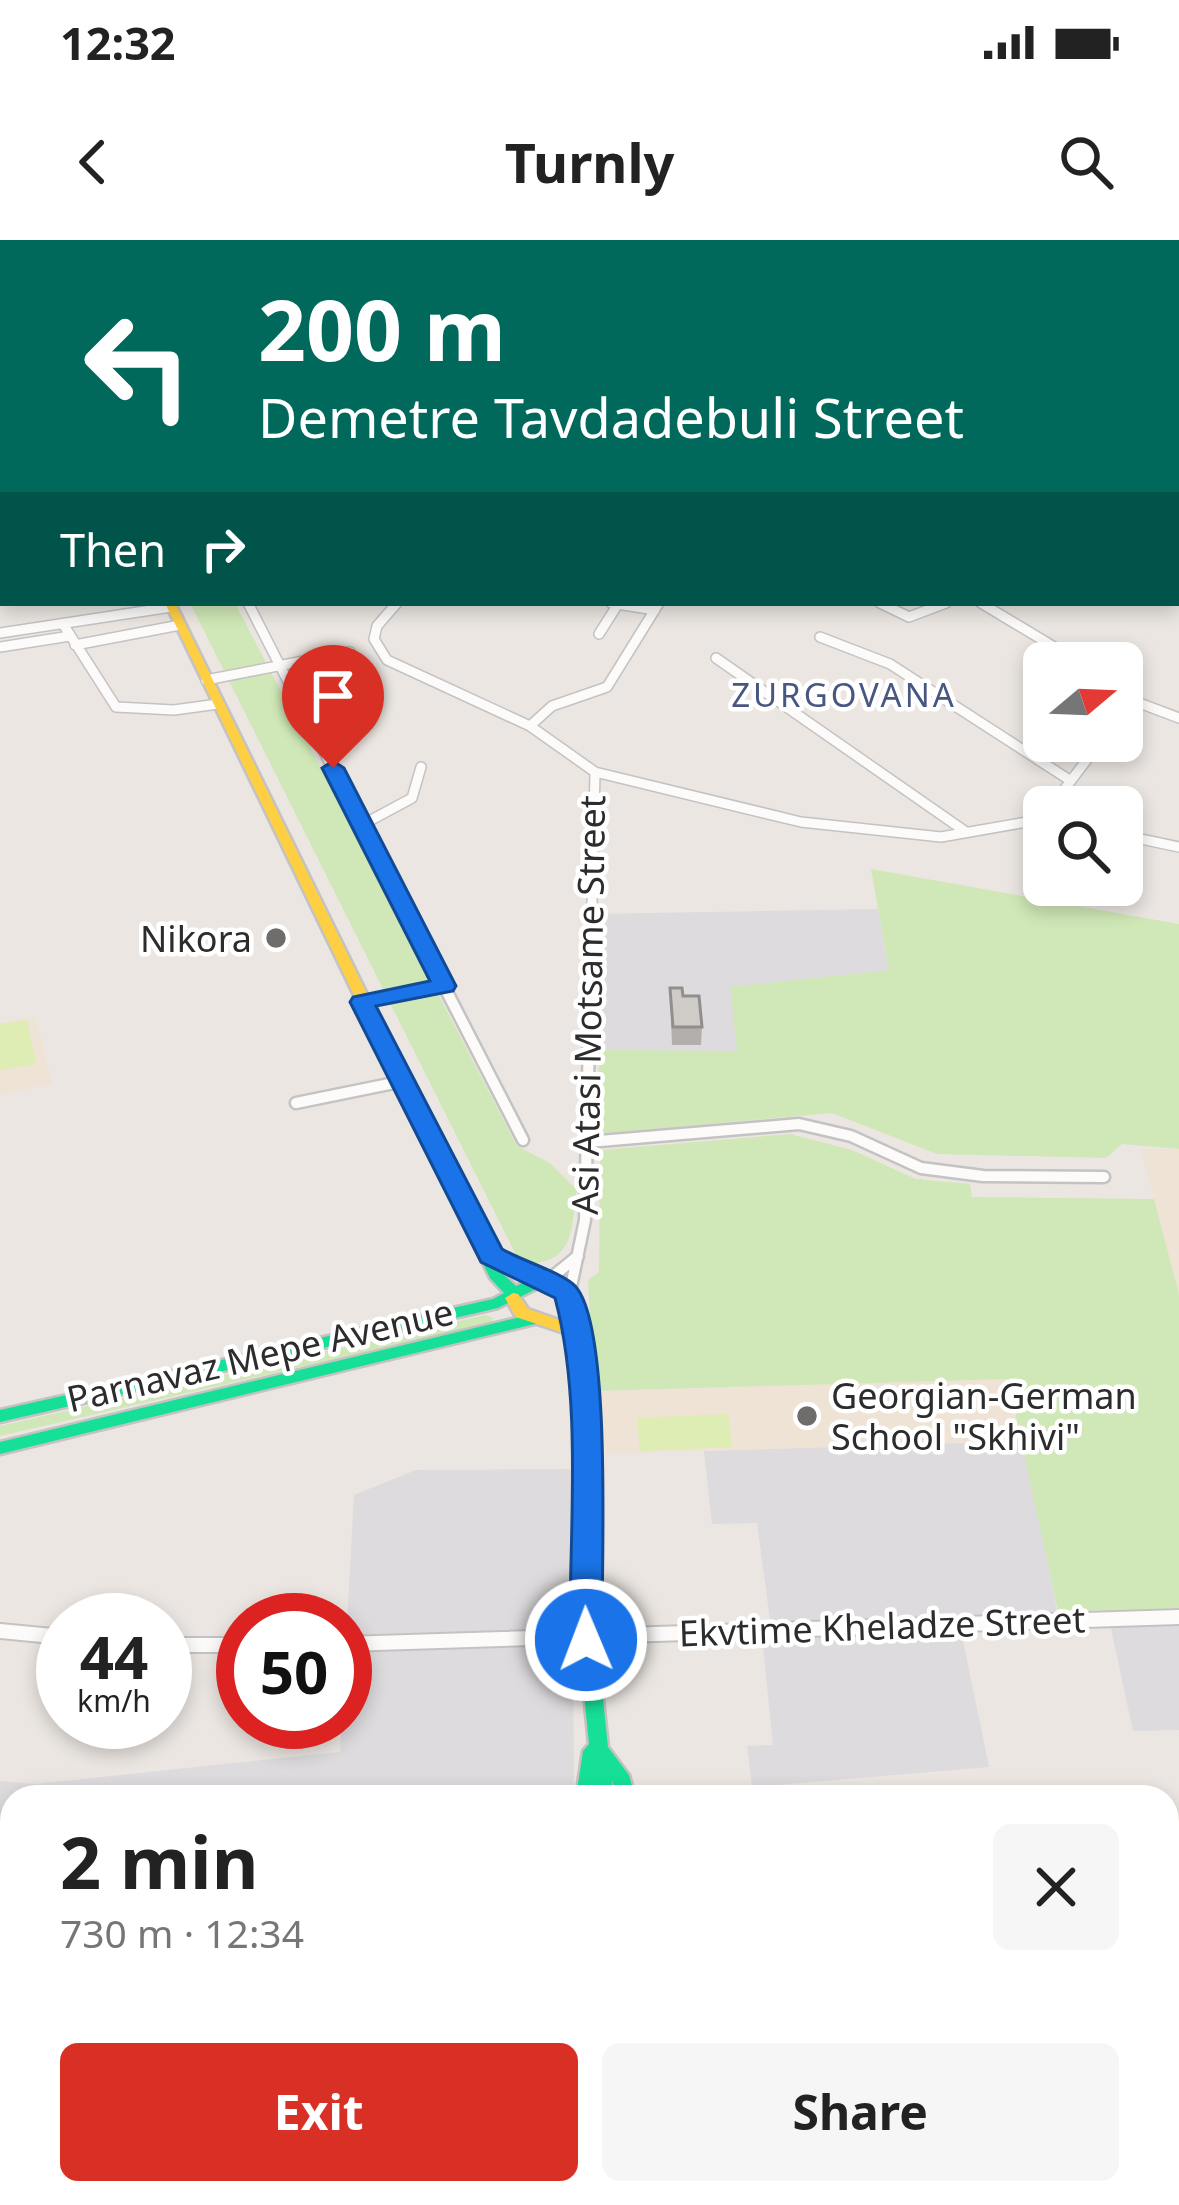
<!DOCTYPE html>
<html lang="en">
<head>
<meta charset="utf-8">
<style>
  body { margin:0; font-family:"Noto Sans",sans-serif; background:#f6f6f6; color:#222; height:100vh; display:flex; flex-direction:column; font-size:45px; white-space:nowrap }
  * { box-sizing:border-box; margin:0 }
  p { font-size:39px; color:#767676 }
  .icon { flex:none; width:66px; height:66px; fill:none; stroke:currentColor; stroke-width:2; stroke-linecap:round; stroke-linejoin:round }
  .map { position:relative; flex:1; overflow:hidden }
  .drawer { position:absolute; left:0px; top:1545px; width:1179px; height:420px; display:flex; flex-direction:column; background:#fff; border-radius:36px 36px 0 0; box-shadow:0 6px 18px #0003 }
  .drawer>* { flex:none }
  .hud { position:absolute; left:0px; top:0px; width:1179px; height:366px; box-shadow:0 6px 18px #0003; background:#00695c; color:#fff; overflow:hidden }
  .needle { width:78px; rotate:71deg }
  .controls { position:absolute; left:1023px; top:402px; display:grid; gap:24px }
  .controls a { display:grid; place-items:center; width:120px; height:120px; border-radius:18px; background:#fff; box-shadow:0 6px 18px #0003; font-size:60px }
  .speed { position:absolute; left:36px; top:1353px; display:flex; gap:24px; font-size:60px; font-weight:700; text-align:center }
  .speed>* { display:grid; place-content:center; width:156px; height:156px; border-radius:50%; background:#fff; box-shadow:0 6px 18px #0003; line-height:1 }
  .speed small { font-size:30px; font-weight:400 }
  .speed .limit { border:18px solid #d22; background:#fff; color:#111 }
  .pin { position:absolute; display:grid; place-items:center; width:102px; height:102px; color:#fff; margin:-123px -51px; border-radius:50% 50% 50% 0; rotate:-45deg; box-shadow:0 0 12px #0007 }
  .pin .icon { rotate:45deg }
  .me { position:absolute; width:132px; margin:-66px; rotate:359deg; stroke-linejoin:round; filter:drop-shadow(0 0 9px #0008) }
  .turn { display:flex; align-items:center; gap:42px; height:252px; padding:0 60px; font-size:54px }
  .turn .icon { width:156px; height:156px; stroke-width:2.5 }
  .turn b { display:block; font-size:84px; line-height:102px }
  .then { display:flex; align-items:center; height:114px; padding:0 60px; background:#0003; gap:24px; font-size:45px }
  .round { display:grid; place-items:center; flex:none; width:126px; height:126px; border-radius:18px; background:#f6f6f6 }
  .headline { display:flex; align-items:center; justify-content:space-between; height:204px; padding:0 60px }
  h1 { font-size:72px; font-weight:700; line-height:90px }
  .primary-button { display:flex; gap:24px; margin-top:auto; padding:24px 60px }
  .primary-button a { flex:1; height:138px; border-radius:18px; background:#d93025; color:#fff; font-size:48px; font-weight:700; line-height:138px; text-align:center }
  .primary-button a+a { background:#f6f6f6; color:#222 }
  .status { display:flex; justify-content:space-between; align-items:center; height:84px; padding:0 60px; background:#fff; direction:ltr }
  .status svg { height:33px; fill:currentColor }
  header { display:flex; justify-content:space-between; align-items:center; height:156px; padding:0 60px; background:#fff; font-size:54px; font-weight:700 }
  .map>svg:first-child { display:block }
</style>
</head>
<body>
<div class="status"><b>12:32</b><svg viewBox="0 0 49 12"><path d="M0 12V9h3v3zM5 12V6h3v6zM10 12V3h3v9zM15 12V0h3v12zM26 1h20v11H26zM47 4h2v5h-2z"/></svg></div>
<header><svg class="icon" aria-label="back" viewBox="0 0 24 24"><path d="M15 5l-7 7 7 7"/></svg>Turnly<svg class="icon" aria-label="search" viewBox="0 0 24 24"><circle cx="10" cy="10" r="6"/><path d="M15 15l6 6"/></svg></header>
<div class="map">
<svg width="1179" height="1965" viewBox="0 0 1179 1965">
  <rect width="100%" height="100%" fill="#ebe6e1"/>
  <path fill="#dddbdd" d="M 878,669 L 889,730 L 731,747 L 738,811 L 599,810 L 596,674 Z
    M 1024,1201 L 1060,1385 L 960,1386 L 989,1527 L 752,1547 L 747,1506 L 773,1505 L 762,1396 L 772,1395 L 757,1283 L 712,1284 L 704,1211 Z
    M 572,1229 L 574,1557 L 12,1557 L 12,1953 L 545,1953 L 541,1965 L 0,1965 L 0,1541 L 35,1544 L 340,1512 L 354,1255 L 416,1230 Z
    M 1110,1384 L 1179,1384 L 1179,1490 L 1133,1491 Z"/>
  <path fill="#eee3d5" d="M 35,777 L 52,843 L 0,855 L 0,783 Z
    M 1141,909 L 1179,909 L 1179,1054 L 1154,959 Z
    M 1009,1139 L 1024,1201 L 598,1214 L 594,1151 Z"/>
  <path fill="#d0e8b7" d="M 190,363 L 235,363 L 517,906 L 550,923 L 577,950 C 570,996 575,1022 521,1025 Z
    M 871,629 L 1179,684 L 1179,909 L 1122,904 L 1106,918 L 937,914 L 832,873 L 598,894 L 599,810 L 737,811 L 730,747 L 889,730 Z
    M 790,894 L 852,910 L 916,939 L 970,944 L 972,957 L 1154,959 L 1179,1054 L 1179,1370 L 1058,1371 L 1008,1139 L 594,1151 L 588,1040 L 599,1032 L 600,910 Z
    M 485,1075 L 493,1078 L 492,1083 L 0,1196 L 0,1186 Z
    M 1179,1921 L 1179,1965 L 995,1965 L 1045,1953 L 1167,1953 L 1167,1923 Z"/>
  <path fill="#ddedb4" d="M 27,780 L 36,824 L 0,830 L 0,784 Z
    M 728,1174 L 732,1207 L 640,1211 L 637,1178 Z"/>
  <g fill="none" stroke-linecap="round" stroke-linejoin="round">
    <defs>
      <path id="street-far3" d="M 367,0 L 387,3
        M 204,3 L 209,0"/>
      <path id="street-far2" d="M 248,363 L 447,753
        M 397,363 L 377,386 L 374,399 L 387,420 L 530,486 L 595,532
        M 611,363 L 655,370
        M 880,363 L 909,377 L 946,363
        M 981,363 L 1081,423
        M 63,384 L 116,467 L 174,470 L 218,464
        M 0,393 L 171,367
        M 599,394 L 618,364
        M 820,397 L 890,424 L 1068,539
        M 75,405 L 180,385
        M 0,407 L 70,396
        M 716,418 L 966,592
        M 206,440 L 350,412
        M 1122,451 L 1134,461 L 1179,478
        M 1122,475 L 1134,461
        M 530,486 L 552,466 L 607,447 L 659,363
        M 595,532 L 801,582 L 941,597 L 1044,579
        M 1051,567 L 1101,501
        M 362,585 L 412,558 L 421,527
        M 1122,595 L 1179,607
        M 411,753 L 444,746
        M 590,753 L 595,532"/>
      <path id="street-far1" d="M 446,750 L 523,900
        M 362,762 L 426,750
        M 296,863 L 404,841
        M 588,902 L 799,884 L 851,896 L 921,928 L 983,936 L 1104,937
        M 547,1041 L 578,1016
        M 569,1056 L 585,980 L 590,750"/>
      <path id="street" d="M 0,1391 L 63,1397
        M 345,1404 L 1179,1377
        M 165,1405 L 243,1405"/>
      <path id="fast" d="M 0,121 L 3,122 L 3,129 L 0,128 Z
        M 0,347 L 3,347 L 3,353 L 0,353 Z
        M 388,807 L 395,811 L 492,1010 L 544,1037 L 562,1041 L 576,1062 L 587,1093 L 595,1384 L 608,1507 L 629,1535 L 635,1557 L 617,1557 L 612,1540 L 613,1557 L 576,1557 L 583,1511 L 589,1504 L 577,1384 L 571,1093 L 560,1062 L 552,1049 L 540,1047 L 498,1068 L 0,1182 L 0,1170 L 493,1059 L 504,1053 L 490,1038 L 381,811 ZM 500,1026 L 527,1041 L 516,1046 L 504,1035 Z
        M 533,1074 L 539,1075 L 541,1079 L 539,1083 L 0,1214 L 0,1202 Z
        M 1179,1882 L 1179,1902 L 1167,1905 L 1167,1885 Z
        M 561,1953 L 583,1953 L 581,1965 L 559,1965 Z
        M 601,1953 L 623,1953 L 623,1965 L 601,1965 Z"/>
      <path id="slow" d="M 165,363 L 175,363 L 395,811 L 393,814 L 388,815 L 381,811 Z
        M 513,1053 L 518,1054 L 528,1069 L 585,1089 L 587,1093 L 579,1098 L 516,1077 L 505,1058 Z
        M 899,1953 L 949,1953 L 946,1960 L 930,1965 L 880,1965 L 883,1958 Z"/>
      <path id="jam" d="M 638,1953 L 661,1953 L 668,1965 L 645,1965 Z"/>
    </defs>
    <use href="#street-far3" stroke="#c4c2c3" stroke-width="9"/>
    <use href="#street-far2" stroke="#c4c2c3" stroke-width="12"/>
    <use href="#street-far1" stroke="#c4c2c3" stroke-width="15"/>
    <use href="#street" stroke="#c4c2c3" stroke-width="18"/>
    <use href="#fast" stroke="#c4c2c3" stroke-width="5"/>
    <use href="#slow" stroke="#c4c2c3" stroke-width="5"/>
    <use href="#jam" stroke="#c4c2c3" stroke-width="5"/>
    <use href="#street-far3" stroke="#fcfbfa" stroke-width="6"/>
    <use href="#street-far2" stroke="#fcfbfa" stroke-width="9"/>
    <use href="#street-far1" stroke="#fcfbfa" stroke-width="10"/>
    <use href="#street" stroke="#fcfbfa" stroke-width="14"/>
    <use href="#fast" fill="#16e098" fill-rule="evenodd"/>
    <use href="#slow" fill="#ffcf43" fill-rule="evenodd"/>
    <use href="#jam" fill="#f24e42" fill-rule="evenodd"/>
  </g>
  <path fill="#b2afac" d="M 670,748 L 683,756 L 702,787 L 701,805 L 672,805 Z"/>
  <path fill="#cfccc8" stroke="#918f8c" stroke-width="3" d="M 670,748 L 682,748 L 683,756 L 699,756 L 702,787 L 673,787 Z"/>
  <path fill="#1a73e8" stroke="#114b97" stroke-width="3" d="M 333,521 L 344,528 L 456,746 L 453,751 L 376,766 L 502,1009 C 520,1020 566,1034 576,1047 C 613,1091 601,1333 602,1400 L 597,1408 L 586,1412 L 574,1408 L 570,1400 C 569,1292 583,1162 555,1058 L 481,1022 L 350,762 L 353,757 L 430,741 L 322,528 Z"/>
  <g fill="#6f6d6b" stroke="#fff" stroke-width="4.5">
    <circle cx="276" cy="698" r="12"/>
    <circle cx="807" cy="1176" r="12"/>
  </g>
  <g text-anchor="middle" dominant-baseline="central" stroke-width="9" stroke-linejoin="round" paint-order="stroke">
    <g font-size="33" letter-spacing="3" fill="#475781" stroke="#fff">
      <text x="844" y="454">ZURGOVANA</text>
    </g>
    <g font-size="36" fill="#2c2c2c" stroke="#fff" text-anchor="end">
      <text x="252" y="698">Nikora</text>
      <text x="831" y="1155" text-anchor="start">Georgian-German<tspan x="831" dy="41">School "Skhivi"</tspan></text>
    </g>
    <g font-size="36" fill="#2c2c2c" stroke="#fff">
      <text transform="translate(588 765) rotate(-89)">Asi Atasi Motsame Street</text>
      <text transform="translate(260 1115) rotate(-13)">Parnavaz Mepe Avenue</text>
      <text transform="translate(882 1386) rotate(-2)">Ekvtime Kheladze Street</text>
    </g>
  </g>
</svg>
<div class="controls">
<a><svg class="needle" viewBox="-14 -14 28 28"><path d="M0-13l5 13h-10z" fill="#e53935"/><path d="M0 13l5-13h-10z" fill="#767676"/></svg></a>
<a><svg class="icon" aria-label="search" viewBox="0 0 24 24"><circle cx="10" cy="10" r="6"/><path d="M15 15l6 6"/></svg></a>
</div>
<div class="speed"><div>44<small>km/h</small></div><div class="limit">50</div></div>
<div class="pin" style="left:333px;top:528px;background:#d93025"><svg class="icon" aria-label="arrive" viewBox="0 0 24 24"><path d="M6 21V4h12l-3 4 3 4H6"/></svg></div>
<svg class="me" style="left:586px;top:1400px" viewBox="-20 -20 40 40"><circle r="17" fill="#1a73e8" stroke="#fff" stroke-width="3"/><path d="M0-11L8 9 0 5-8 9z" fill="#fff"/></svg>
<div class="hud">
<div class="turn"><svg class="icon" aria-label="left" viewBox="0 0 24 24"><path d="M17 20v-9H6M10 6l-5 5 5 5"/></svg><div><b>200 m</b>Demetre Tavdadebuli Street</div></div>
<div class="then">Then<svg class="icon" aria-label="right" viewBox="0 0 24 24"><path d="M7 20v-9h11M14 6l5 5-5 5"/></svg></div>
</div>
<section class="drawer">
<div class="headline"><div><h1>2 min</h1><p>730 m · 12:34</p></div><a class="round"><svg class="icon" aria-label="close" viewBox="0 0 24 24"><path d="M6 6l12 12M18 6L6 18"/></svg></a></div>
<div class="primary-button"><a>Exit</a><a>Share</a></div>
</section>
</div>
</body>
</html>
